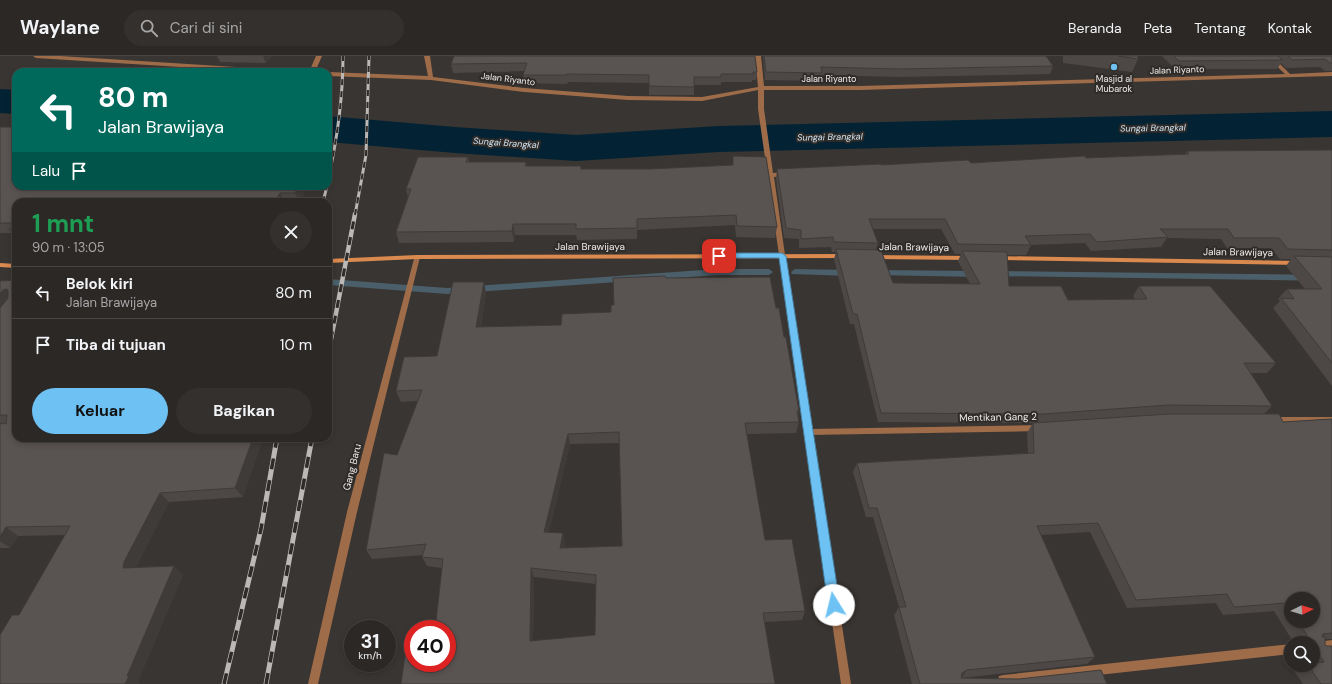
<!DOCTYPE html>
<html lang="id">
<head>
<meta charset="utf-8">
<style>
  body { margin:0; font-family:"DM Sans",sans-serif; background:#33302e; color:#f1f3f6; height:100vh; display:flex; flex-direction:column; font-size:15px; white-space:nowrap }
  * { box-sizing:border-box; margin:0 }
  p { font-size:13px; color:#a6a6a7 }
  .icon { flex:none; width:22px; height:22px; fill:none; stroke:currentColor; stroke-width:2; stroke-linecap:round; stroke-linejoin:round }
  .map { position:relative; flex:1; overflow:hidden }
  .drawer { position:absolute; left:12px; top:142px; width:320px; height:244px; display:flex; flex-direction:column; background:#2b2826; border-radius:12px; box-shadow:0 2px 6px #0003,0 0 0 1px #474443 }
  .drawer>* { flex:none }
  .banner { position:absolute; left:12px; top:12px; width:320px; height:122px; border-radius:12px; box-shadow:0 2px 6px #0003,0 0 0 1px #474443; background:#00695c; color:#fff; overflow:hidden }
  .needle { width:26px; rotate:85deg }
  .fabs { position:absolute; left:1284px; top:536px; display:grid; gap:8px }
  .fabs a { display:grid; place-items:center; width:36px; height:36px; border-radius:50%; background:#2b2826; box-shadow:0 2px 6px #0003,0 0 0 1px #474443; font-size:20px }
  .speed { position:absolute; left:344px; top:564px; display:flex; gap:8px; font-size:20px; font-weight:700; text-align:center }
  .speed>* { display:grid; place-content:center; width:52px; height:52px; border-radius:50%; background:#2b2826; box-shadow:0 2px 6px #0003,0 0 0 1px #474443; line-height:1 }
  .speed small { font-size:10px; font-weight:400 }
  .speed .limit { border:6px solid #d22; background:#fff; color:#111 }
  .pin { position:absolute; display:grid; place-items:center; width:34px; height:34px; color:#fff; margin:-17px; border-radius:8px; box-shadow:0 2px 6px #0006 }
  .me { position:absolute; width:44px; margin:-22px; rotate:351deg; stroke-linejoin:round; filter:drop-shadow(0 0 3px #0008) }
  .turn { display:flex; align-items:center; gap:14px; height:84px; padding:0 20px; font-size:18px }
  .turn .icon { width:52px; height:52px; stroke-width:2.5 }
  .turn b { display:block; font-size:28px; line-height:34px }
  .then { display:flex; align-items:center; height:38px; padding:0 20px; background:#0003; gap:8px; font-size:15px }
  .round { display:grid; place-items:center; flex:none; width:42px; height:42px; border-radius:21px; background:#33302e }
  .head { display:flex; align-items:center; justify-content:space-between; height:68px; padding:0 20px }
  h1 { font-size:24px; font-weight:700; line-height:30px; color:#1e9e55 }
  .button { display:flex; gap:8px; margin-top:auto; padding:8px 20px }
  .button a { flex:1; height:46px; border-radius:24px; background:#6ec2f3; color:#111; font-size:16px; font-weight:700; line-height:46px; text-align:center }
  .button a+a { background:#33302e; color:#f1f3f6 }
  ul { padding:0; list-style:none }
  li { display:flex; align-items:center; gap:12px; height:52px; padding:0 20px; border-top:1px solid #474443 }
  li div { flex:1 }
  li b { display:block; font-size:15px }
  li em { font-style:normal }
  header { display:flex; align-items:center; gap:24px; box-sizing:border-box; height:56px; padding:0 20px; background:#2b2826; border-bottom:1px solid #474443 }
  header strong { font-size:19px }
  nav { display:flex; gap:22px; margin-inline-start:auto; font-size:14px }
  .search { width:280px; height:36px; background:#33302e; display:flex; align-items:center; gap:10px; box-sizing:border-box; padding:0 14px; border-radius:22px; color:#a6a6a7; font-size:15px }
  .map>svg:first-child { display:block }
</style>
</head>
<body>
<header>
<strong>Waylane</strong>
<div class="search"><svg class="icon" aria-label="search" viewBox="0 0 24 24"><circle cx="10" cy="10" r="6"/><path d="M15 15l6 6"/></svg>Cari di sini</div>
<nav><a>Beranda</a><a>Peta</a><a>Tentang</a><a>Kontak</a></nav>
</header>
<div class="map">
<svg width="1332" height="628" viewBox="0 0 1332 628">
  <rect width="100%" height="100%" fill="#393532"/>
  <g fill="none" stroke-linecap="round" stroke-linejoin="round">
    <path fill="#4a5f6a" fill-rule="evenodd" d="M 717,213 L 769,213 L 773,216 L 769,219 L 717,219 L 447,238 L 328,229 L 328,223 L 447,232 Z
      M 795,213 L 851,214 L 855,217 L 851,220 L 792,218 L 791,216 Z
      M 877,214 L 979,215 L 983,218 L 979,221 L 874,219 L 873,217 Z
      M 995,215 L 1332,219 L 1332,225 L 992,220 L 991,218 L 992,216 Z"/>
    <path fill="#032334" fill-rule="evenodd" d="M 0,33 L 16,34 L 16,58 L 0,57 Z
      M 1332,55 L 1332,81 L 719,96 L 576,105 L 455,97 L 328,86 L 328,60 L 455,71 L 576,79 L 719,70 Z"/>
    <path fill="#9f6c49" fill-rule="evenodd" d="M 33,0 L 60,0 L 285,14 L 288,16 L 261,16 L 36,2 Z
      M 316,0 L 322,0 L 315,16 L 309,16 Z
      M 424,0 L 430,0 L 433,21 L 524,32 L 628,40 L 702,41 L 758,31 L 755,0 L 761,0 L 764,30 L 860,30 L 1285,18 L 1266,0 L 1272,0 L 1290,18 L 1332,16 L 1332,20 L 860,34 L 764,34 L 764,53 L 773,117 L 786,116 L 789,118 L 786,120 L 774,121 L 785,199 L 782,201 L 779,199 L 758,53 L 758,34 L 702,45 L 628,44 L 524,36 L 431,24 L 328,20 L 328,16 L 428,20 Z
      M 415,199 L 419,199 L 420,201 L 357,456 L 318,628 L 308,628 L 347,456 Z
      M 1273,361 L 1332,361 L 1332,367 L 1273,367 L 1270,366 L 1269,364 L 1270,362 Z
      M 1041,369 L 1044,370 L 1045,372 L 1044,374 L 1041,375 L 809,379 L 806,378 L 805,376 L 806,374 L 809,373 Z
      M 1332,584 L 1332,594 L 1313,596 L 1313,587 L 1310,587 Z
      M 1291,588 L 1291,598 L 1016,628 L 999,628 L 998,624 L 999,620 L 1003,619 Z"/>
    <path fill="#9f6c49" fill-rule="evenodd" d="M 780,197 L 784,197 L 785,199 L 851,628 L 841,628 L 779,199 Z"/>
    <path fill="#da894f" fill-rule="evenodd" d="M 845,198 L 847,198 L 848,200 L 847,202 L 417,203 L 328,207 L 328,203 L 417,199 Z
      M 871,199 L 969,200 L 972,202 L 969,204 L 873,203 L 871,203 L 870,201 Z
      M 995,200 L 1299,205 L 1302,207 L 1299,209 L 997,204 L 995,204 L 994,202 Z
      M 0,207 L 16,208 L 16,212 L 0,211 Z"/>
    <defs>
      <path id="rail-far2" d="M 328,124 C 337,84 343,41 343,0
        M 323,146 L 327,130
        M 355,159 L 366,99 L 369,0"/>
      <path id="rail-far1" d="M 328,299 L 355,158"/>
      <path id="rail" d="M 224,628 L 261,473 L 277,382
        M 266,628 L 312,382"/>
    </defs>
    <use href="#rail-far2" stroke="#bbb8b5" stroke-width="3"/>
    <use href="#rail-far1" stroke="#bbb8b5" stroke-width="4.5"/>
    <use href="#rail" stroke="#bbb8b5" stroke-width="5"/>
    <use href="#rail-far2" stroke="#2f2b28" stroke-width="2" stroke-dasharray="6" stroke-linecap="butt"/>
    <use href="#rail-far1" stroke="#2f2b28" stroke-width="3" stroke-dasharray="8" stroke-linecap="butt"/>
    <use href="#rail" stroke="#2f2b28" stroke-width="3.5" stroke-dasharray="11" stroke-linecap="butt"/>
  </g>
  <path fill="#4d4846" fill-rule="evenodd" d="M 217,0 L 272,0 L 266,7 L 220,6 Z
    M 454,0 L 757,16 L 756,24 L 752,24 L 752,26 L 721,26 L 721,29 L 694,29 L 694,39 L 649,39 L 649,27 L 568,26 L 567,28 L 525,27 L 523,19 L 524,15 L 453,17 L 451,8 Z
    M 763,0 L 1046,0 L 1053,10 L 1050,18 L 898,21 L 822,19 L 821,25 L 765,24 Z
    M 1063,0 L 1138,0 L 1138,3 L 1132,16 L 1063,7 Z
    M 1162,0 L 1332,0 L 1332,15 L 1325,15 L 1320,11 L 1286,12 L 1281,7 L 1277,13 L 1175,13 Z
    M 0,71 L 16,130 L 308,130 L 300,146 L 16,146 L 16,183 L 11,177 L 0,177 Z
    M 1332,94 L 1332,330 L 1273,252 L 1280,245 L 1278,243 L 1287,233 L 1305,233 L 1286,210 L 1291,203 L 1280,203 L 1271,192 L 1227,192 L 1221,183 L 1167,182 L 1161,191 L 1091,195 L 1085,187 L 1031,189 L 1026,199 L 1007,199 L 1009,230 L 1068,244 L 1135,243 L 1133,240 L 1139,230 L 1276,307 L 1267,317 L 1250,317 L 1272,350 L 1264,358 L 1283,366 L 1332,363 L 1332,583 L 1325,583 L 1325,589 L 1332,628 L 1303,628 L 1294,615 L 1304,609 L 1313,609 L 1313,587 L 1294,587 L 1274,555 L 1223,559 L 1216,547 L 1127,552 L 1090,476 L 1041,479 L 1095,601 L 1087,608 L 961,622 L 1107,628 L 912,628 L 894,559 L 899,551 L 873,461 L 866,461 L 853,416 L 857,407 L 1028,397 L 1027,377 L 1033,367 L 878,366 L 854,268 L 850,268 L 834,203 L 836,196 L 832,196 L 831,191 L 799,192 L 799,183 L 784,182 L 776,122 L 777,113 L 881,109 L 971,107 L 1086,102 L 1185,98 L 1187,95 ZM 873,173 L 941,173 L 955,198 L 961,198 L 958,205 L 970,228 L 893,227 L 876,194 L 878,187 ZM 1291,543 L 1313,565 L 1291,565 Z
    M 733,100 L 777,171 L 775,182 L 736,181 L 735,169 L 637,174 L 637,183 L 577,184 L 576,179 L 515,179 L 514,186 L 399,187 L 396,176 L 408,141 L 406,133 L 468,101 L 469,106 L 526,106 L 527,110 L 582,113 L 651,113 L 733,109 Z
    M 666,222 L 776,252 L 784,281 L 799,355 L 798,361 L 799,366 L 796,377 L 747,378 L 765,484 L 805,555 L 802,564 L 765,566 L 447,607 L 442,512 L 427,510 L 422,501 L 423,499 L 372,503 L 366,494 L 397,399 L 418,345 L 401,346 L 396,335 L 437,300 L 486,237 L 481,271 L 561,269 L 611,256 L 614,249 ZM 619,387 L 622,490 L 564,492 L 565,487 L 549,476 L 570,388 ZM 534,521 L 596,528 L 595,579 L 533,585 Z
    M 16,224 L 16,382 L 263,382 L 243,441 L 169,446 L 136,511 L 174,510 L 183,519 L 138,625 L 140,627 L 19,559 L 65,479 L 18,480 L 10,492 L 0,492 L 0,225 Z"/>
  <path fill="#3e3b39" d="M 263,0 L 272,0 L 266,7 Z
    M 299,130 L 308,130 L 300,146 L 295,137 Z
    M 280,137 L 285,146 L 275,146 Z
    M 513,168 L 515,179 L 514,186 L 512,175 Z
    M 484,226 L 486,237 L 479,282 L 476,271 Z
    M 6,233 L 16,243 L 0,260 L 0,238 L 3,234 Z
    M 568,378 L 570,388 L 547,485 L 544,476 Z
    M 253,382 L 263,382 L 243,441 L 235,432 Z
    M 160,437 L 169,446 L 135,514 L 123,512 L 124,506 Z
    M 6,471 L 18,480 L 10,492 L 0,485 L 0,481 Z
    M 563,477 L 565,487 L 562,502 L 560,492 Z
    M 174,510 L 183,519 L 138,625 L 140,627 L 140,628 L 125,628 L 127,620 Z
    M 531,512 L 534,521 L 533,594 L 530,585 Z
    M 967,614 L 961,622 L 962,617 Z"/>
  <path fill="#595451" stroke="#3e3b39" fill-rule="evenodd" d="M 454,0 L 755,0 L 757,16 L 753,16 L 753,18 L 721,18 L 721,21 L 694,21 L 694,31 L 649,30 L 649,19 L 567,18 L 567,19 L 523,19 L 527,7 L 451,8 Z
    M 764,0 L 1046,0 L 1053,10 L 900,13 L 821,11 L 822,17 L 766,16 Z
    M 1118,0 L 1138,0 L 1138,3 Z
    M 1174,0 L 1278,0 L 1282,4 L 1179,5 Z
    M 1288,0 L 1332,0 L 1332,7 L 1330,7 L 1325,3 L 1292,4 Z
    M 0,71 L 16,71 L 16,130 L 299,130 L 295,137 L 280,137 L 275,146 L 16,146 L 16,174 L 9,174 L 15,167 L 0,167 Z
    M 1332,94 L 1332,194 L 1288,193 L 1279,182 L 1234,182 L 1228,173 L 1160,173 L 1168,181 L 1097,186 L 1090,178 L 1025,180 L 1031,189 L 958,188 L 945,163 L 869,163 L 878,187 L 834,186 L 833,181 L 801,183 L 801,174 L 786,172 L 777,113 L 881,108 L 881,109 L 968,104 L 971,107 L 1085,100 L 1086,102 L 1189,98 L 1187,95 Z
    M 733,100 L 766,101 L 777,171 L 737,170 L 736,159 L 637,163 L 637,172 L 576,173 L 576,168 L 513,168 L 512,175 L 396,176 L 411,133 L 406,133 L 418,101 L 468,101 L 466,106 L 526,106 L 525,110 L 581,110 L 581,113 L 651,113 L 733,109 Z
    M 836,193 L 881,194 L 893,227 L 980,228 L 962,195 L 1007,196 L 1009,230 L 1061,230 L 1068,244 L 1147,243 L 1139,230 L 1210,230 L 1276,307 L 1244,307 L 1272,350 L 1169,349 L 1043,358 L 881,357 L 857,258 L 853,258 Z
    M 1294,200 L 1332,201 L 1332,307 L 1281,242 L 1294,243 L 1287,233 L 1322,233 Z
    M 665,220 L 666,222 L 770,221 L 776,252 L 779,252 L 784,281 L 786,281 L 799,355 L 797,355 L 799,366 L 745,367 L 765,484 L 792,483 L 805,555 L 763,557 L 775,628 L 401,628 L 406,592 L 413,591 L 413,607 L 447,607 L 447,573 L 435,573 L 443,503 L 422,501 L 426,488 L 366,494 L 384,397 L 397,399 L 422,334 L 396,335 L 404,301 L 437,300 L 453,226 L 484,226 L 476,271 L 561,269 L 562,258 L 611,256 L 611,249 L 614,249 L 613,222 ZM 619,376 L 622,490 L 560,492 L 563,477 L 544,476 L 568,378 ZM 531,512 L 596,519 L 595,579 L 530,585 Z
    M 16,224 L 16,382 L 253,382 L 235,432 L 160,437 L 124,506 L 123,512 L 174,510 L 127,620 L 129,620 L 125,628 L 0,628 L 0,579 L 12,559 L 19,559 L 70,470 L 6,471 L 0,481 L 0,367 L 6,368 L 7,359 L 0,359 L 0,252 L 8,242 L 8,234 L 6,233 L 3,234 L 0,238 L 0,225 Z
    M 1169,358 L 1279,358 L 1283,366 L 1332,363 L 1332,577 L 1323,578 L 1322,581 L 1325,581 L 1325,589 L 1327,590 L 1332,590 L 1332,628 L 1321,628 L 1308,609 L 1313,609 L 1313,607 L 1324,606 L 1313,589 L 1313,587 L 1312,587 L 1298,565 L 1313,565 L 1313,543 L 1291,543 L 1291,555 L 1286,547 L 1234,551 L 1227,538 L 1136,544 L 1098,467 L 1037,470 L 1095,601 L 967,614 L 962,617 L 961,622 L 1019,623 L 1101,614 L 1107,628 L 920,628 L 899,551 L 906,551 L 877,452 L 869,452 L 857,407 L 1034,397 L 1033,367 Z"/>
  <path fill="#6ec2f3" stroke="#487e9e" d="M 719,197 L 782,197 L 786,200 L 840,549 L 838,553 L 834,555 L 830,553 L 828,549 L 779,202 L 716,202 L 715,200 Z"/>
  <circle fill="#6ec2f3" stroke="#2f2b28" stroke-width="1.5" cx="1114" cy="11" r="4"/>
  <g text-anchor="middle" dominant-baseline="central" stroke-width="4" stroke-linejoin="round" paint-order="stroke">
    <g font-size="9" fill="#eeebe9" stroke="#2f2b28">
      <text transform="translate(1177 14) rotate(-2)">Jalan Riyanto</text>
      <text transform="translate(508 23) rotate(7)">Jalan Riyanto</text>
      <text x="829" y="23">Jalan Riyanto</text>
    </g>
    <g font-size="9" fill="#eeebe9" stroke="#2f2b28">
      <text x="1114" y="23">Masjid al<tspan x="1114" dy="10">Mubarok</tspan></text>
    </g>
    <g font-size="9" font-style="italic" fill="#cfe5f3" stroke="#2f2b28">
      <text transform="translate(1153 72) rotate(-1)">Sungai Brangkal</text>
      <text transform="translate(830 81) rotate(-1)">Sungai Brangkal</text>
      <text transform="translate(506 87) rotate(4)">Sungai Brangkal</text>
    </g>
    <g font-size="10" fill="#eeebe9" stroke="#2f2b28">
      <text x="590" y="190">Jalan Brawijaya</text>
      <text transform="translate(914 191) rotate(1)">Jalan Brawijaya</text>
      <text transform="translate(1238 196) rotate(1)">Jalan Brawijaya</text>
      <text transform="translate(998 361) rotate(-1)">Mentikan Gang 2</text>
      <text transform="translate(352 411) rotate(-76)">Gang Baru</text>
    </g>
  </g>
</svg>
<div class="fabs">
<a><svg class="needle" viewBox="-14 -14 28 28"><path d="M0-13l5 13h-10z" fill="#e53935"/><path d="M0 13l5-13h-10z" fill="#a6a6a7"/></svg></a>
<a><svg class="icon" aria-label="search" viewBox="0 0 24 24"><circle cx="10" cy="10" r="6"/><path d="M15 15l6 6"/></svg></a>
</div>
<div class="speed"><div>31<small>km/h</small></div><div class="limit">40</div></div>
<div class="pin" style="left:719px;top:200px;background:#d93025"><svg class="icon" aria-label="arrive" viewBox="0 0 24 24"><path d="M6 21V4h12l-3 4 3 4H6"/></svg></div>
<svg class="me" style="left:834px;top:549px" viewBox="-20 -20 40 40"><circle r="19" fill="#fff"/><path d="M0-13L10 11 0 6-10 11z" fill="#6ec2f3"/></svg>
<div class="banner">
<div class="turn"><svg class="icon" aria-label="left" viewBox="0 0 24 24"><path d="M17 20v-9H6M10 6l-5 5 5 5"/></svg><div><b>80 m</b>Jalan Brawijaya</div></div>
<div class="then">Lalu<svg class="icon" aria-label="arrive" viewBox="0 0 24 24"><path d="M6 21V4h12l-3 4 3 4H6"/></svg></div>
</div>
<section class="drawer">
<div class="head"><div><h1>1 mnt</h1><p>90 m · 13:05</p></div><a class="round"><svg class="icon" aria-label="close" viewBox="0 0 24 24"><path d="M6 6l12 12M18 6L6 18"/></svg></a></div>
<ul>
<li><svg class="icon" aria-label="left" viewBox="0 0 24 24"><path d="M17 20v-9H6M10 6l-5 5 5 5"/></svg><div><b>Belok kiri</b><p>Jalan Brawijaya</p></div><em>80 m</em></li>
<li><svg class="icon" aria-label="arrive" viewBox="0 0 24 24"><path d="M6 21V4h12l-3 4 3 4H6"/></svg><div><b>Tiba di tujuan</b></div><em>10 m</em></li>
</ul>
<div class="button"><a>Keluar</a><a>Bagikan</a></div>
</section>
</div>
</body>
</html>
